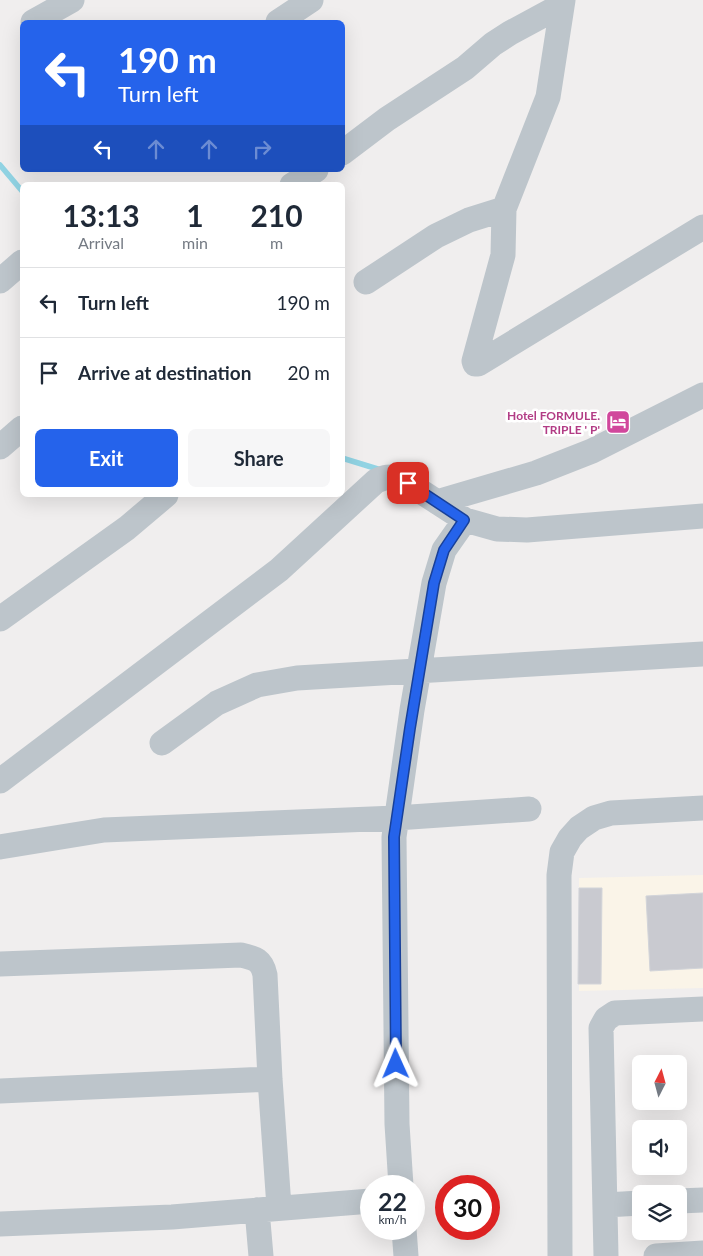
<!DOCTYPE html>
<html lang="en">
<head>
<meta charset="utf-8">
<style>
  body { margin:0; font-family:Lato,sans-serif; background:#f6f6f7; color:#1f2937; height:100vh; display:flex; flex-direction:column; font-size:19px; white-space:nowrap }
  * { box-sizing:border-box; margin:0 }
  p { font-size:16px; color:#747a83 }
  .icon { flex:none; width:28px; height:28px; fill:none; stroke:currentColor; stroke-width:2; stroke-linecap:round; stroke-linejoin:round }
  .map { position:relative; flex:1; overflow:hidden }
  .sheet { position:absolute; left:20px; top:182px; width:325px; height:315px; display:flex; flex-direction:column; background:#fff; border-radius:8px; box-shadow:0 5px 20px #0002 }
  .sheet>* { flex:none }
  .top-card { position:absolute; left:20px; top:20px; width:325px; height:152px; border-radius:8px; box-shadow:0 5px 20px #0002; background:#2563eb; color:#fff; overflow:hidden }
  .needle { width:32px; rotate:6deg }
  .tools { position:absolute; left:632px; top:1055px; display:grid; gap:10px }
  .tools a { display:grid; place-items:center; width:55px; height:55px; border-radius:8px; background:#fff; box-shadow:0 5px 20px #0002; font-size:25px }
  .speed { position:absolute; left:360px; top:1175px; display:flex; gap:10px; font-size:25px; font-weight:700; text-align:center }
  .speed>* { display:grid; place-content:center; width:65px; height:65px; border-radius:50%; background:#fff; box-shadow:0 5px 20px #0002; line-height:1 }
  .speed small { font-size:12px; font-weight:400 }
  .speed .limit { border:8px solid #d22; background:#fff; color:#111 }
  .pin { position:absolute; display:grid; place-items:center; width:42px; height:42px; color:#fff; margin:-21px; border-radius:10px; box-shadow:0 2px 8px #0006 }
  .me { position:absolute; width:55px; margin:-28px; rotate:359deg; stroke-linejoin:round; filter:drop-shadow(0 0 4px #0008) }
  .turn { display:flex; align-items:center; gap:18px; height:105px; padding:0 15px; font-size:22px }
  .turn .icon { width:65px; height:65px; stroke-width:2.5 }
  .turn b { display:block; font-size:35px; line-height:42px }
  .lanes { display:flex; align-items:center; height:48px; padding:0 15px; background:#0003; justify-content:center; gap:25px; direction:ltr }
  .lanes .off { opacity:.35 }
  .eta { display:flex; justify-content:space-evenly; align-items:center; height:85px; text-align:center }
  .eta b { font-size:30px; font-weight:700; line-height:35px }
  .action { display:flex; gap:10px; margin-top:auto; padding:10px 15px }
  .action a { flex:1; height:58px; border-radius:8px; background:#2563eb; color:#fff; font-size:20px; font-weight:700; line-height:58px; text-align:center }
  .action a+a { background:#f6f6f7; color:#1f2937 }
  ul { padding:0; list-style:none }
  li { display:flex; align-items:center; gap:15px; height:70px; padding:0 15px; border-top:1px solid #e0e1e3 }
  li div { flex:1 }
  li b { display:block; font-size:19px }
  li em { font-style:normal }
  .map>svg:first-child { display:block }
</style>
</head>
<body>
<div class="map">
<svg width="703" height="1256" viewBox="0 0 703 1256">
  <rect width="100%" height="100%" fill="#f0eeee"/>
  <path fill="#faf4e8" d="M 703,875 L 703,988 L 579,991 L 579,878 Z"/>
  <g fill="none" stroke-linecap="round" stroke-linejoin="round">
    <path stroke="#91d3e3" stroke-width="5.5" d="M 0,165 L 22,191
      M 342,458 L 381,470"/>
  </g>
  <path fill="#c9cad0" stroke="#d2d4d9" d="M 579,888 L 602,888 L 601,984 L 578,984 Z
    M 703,893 L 703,968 L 650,971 L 646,896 Z"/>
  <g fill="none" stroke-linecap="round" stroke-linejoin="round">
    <path stroke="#bdc5cb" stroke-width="25" d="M 563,0 L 548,97 L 504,209 L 503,255 L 474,361 L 475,364 L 478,364 L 703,227
      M 33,22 L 72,0
      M 278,22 L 311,0
      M 342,153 L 387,119 L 465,68 L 493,44 L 510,33 L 562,5
      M 292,185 L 316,170
      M 0,281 L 22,262
      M 366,282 L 436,236 L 469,220 L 504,209
      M 0,447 L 22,428
      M 437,502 L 536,473 L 592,451 L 703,395
      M 0,619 L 127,528 L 166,495
      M 162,743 L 217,703 L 257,685 L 297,678 L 703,654
      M 0,781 L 279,570 L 376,481 C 385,477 390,476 400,478 L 465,520 L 497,529 L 527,530 L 703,516
      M 0,847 L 104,830 L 396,818 L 529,809
      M 0,964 L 241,955 C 255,958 262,960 265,975 L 270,1079 L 279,1207
      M 0,1091 L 270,1079
      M 401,1186 L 397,1124 L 394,837 L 412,710 L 434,583 L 444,550 L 465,520
      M 679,1201 L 703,1200
      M 605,1205 L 641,1203
      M 257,1210 L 261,1256
      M 0,1224 L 172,1217 L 371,1201
      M 404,1229 L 406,1256
      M 560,1256 L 559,875 L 562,852 L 570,838 L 579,828 L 594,818 L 611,813 L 703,808
      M 606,1256 L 601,1028 L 606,1019 L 615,1013 L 703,1009
      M 656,1256 L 703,1253"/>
  </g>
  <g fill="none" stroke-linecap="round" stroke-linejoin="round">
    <defs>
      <path id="route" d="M 396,1064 L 394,837 L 410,728 L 434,583 L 444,550 L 464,520 L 408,483"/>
    </defs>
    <use href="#route" stroke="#184099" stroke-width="12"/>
    <use href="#route" stroke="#2563eb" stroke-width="9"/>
  </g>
  <defs>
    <symbol id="hotel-square" viewBox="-11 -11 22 22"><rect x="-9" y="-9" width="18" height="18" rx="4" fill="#d1479c" stroke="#fff"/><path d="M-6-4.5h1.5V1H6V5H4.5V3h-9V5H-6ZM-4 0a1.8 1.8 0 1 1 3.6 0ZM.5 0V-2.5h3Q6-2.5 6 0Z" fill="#fff"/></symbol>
  </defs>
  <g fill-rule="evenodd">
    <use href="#hotel-square" x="604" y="408" width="28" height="28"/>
  </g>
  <g text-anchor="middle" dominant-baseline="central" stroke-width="5" stroke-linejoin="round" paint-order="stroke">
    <g font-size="12" font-weight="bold" fill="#b23c85" stroke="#fff" text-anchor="end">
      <text x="600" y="415">Hotel FORMULE.<tspan x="600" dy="14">TRIPLE ' P'</tspan></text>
    </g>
  </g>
</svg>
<div class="tools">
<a><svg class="needle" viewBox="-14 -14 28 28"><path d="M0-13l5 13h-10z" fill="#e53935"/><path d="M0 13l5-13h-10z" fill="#747a83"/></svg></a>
<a><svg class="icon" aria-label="sound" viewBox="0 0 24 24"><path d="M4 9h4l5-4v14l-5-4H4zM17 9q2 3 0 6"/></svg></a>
<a><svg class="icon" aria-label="layers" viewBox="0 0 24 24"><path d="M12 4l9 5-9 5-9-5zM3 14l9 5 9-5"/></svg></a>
</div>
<div class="speed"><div>22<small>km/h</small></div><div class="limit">30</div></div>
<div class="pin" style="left:408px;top:483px;background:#d93025"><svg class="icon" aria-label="arrive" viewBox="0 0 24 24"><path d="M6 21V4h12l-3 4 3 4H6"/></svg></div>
<svg class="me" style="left:396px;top:1064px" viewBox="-20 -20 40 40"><path d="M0-17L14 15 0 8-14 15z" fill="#2563eb" stroke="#fff" stroke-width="4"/></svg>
<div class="top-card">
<div class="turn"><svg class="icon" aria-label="left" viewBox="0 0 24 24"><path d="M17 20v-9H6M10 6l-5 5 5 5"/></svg><div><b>190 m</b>Turn left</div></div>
<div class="lanes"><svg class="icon" aria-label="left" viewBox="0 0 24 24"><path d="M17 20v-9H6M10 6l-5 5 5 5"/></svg><svg class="icon off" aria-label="ahead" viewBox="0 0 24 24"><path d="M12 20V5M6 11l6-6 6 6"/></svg><svg class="icon off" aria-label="ahead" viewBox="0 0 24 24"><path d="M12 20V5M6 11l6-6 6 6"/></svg><svg class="icon off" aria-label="right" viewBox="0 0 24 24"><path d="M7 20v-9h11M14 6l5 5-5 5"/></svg></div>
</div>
<section class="sheet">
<div class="eta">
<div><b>13:13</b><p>Arrival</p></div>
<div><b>1</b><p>min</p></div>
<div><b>210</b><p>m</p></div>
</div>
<ul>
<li><svg class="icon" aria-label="left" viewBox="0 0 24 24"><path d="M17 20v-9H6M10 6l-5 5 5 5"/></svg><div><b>Turn left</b></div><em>190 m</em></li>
<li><svg class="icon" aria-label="arrive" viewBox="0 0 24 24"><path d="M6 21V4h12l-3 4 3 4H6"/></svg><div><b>Arrive at destination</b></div><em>20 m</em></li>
</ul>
<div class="action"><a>Exit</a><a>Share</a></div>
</section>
</div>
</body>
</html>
